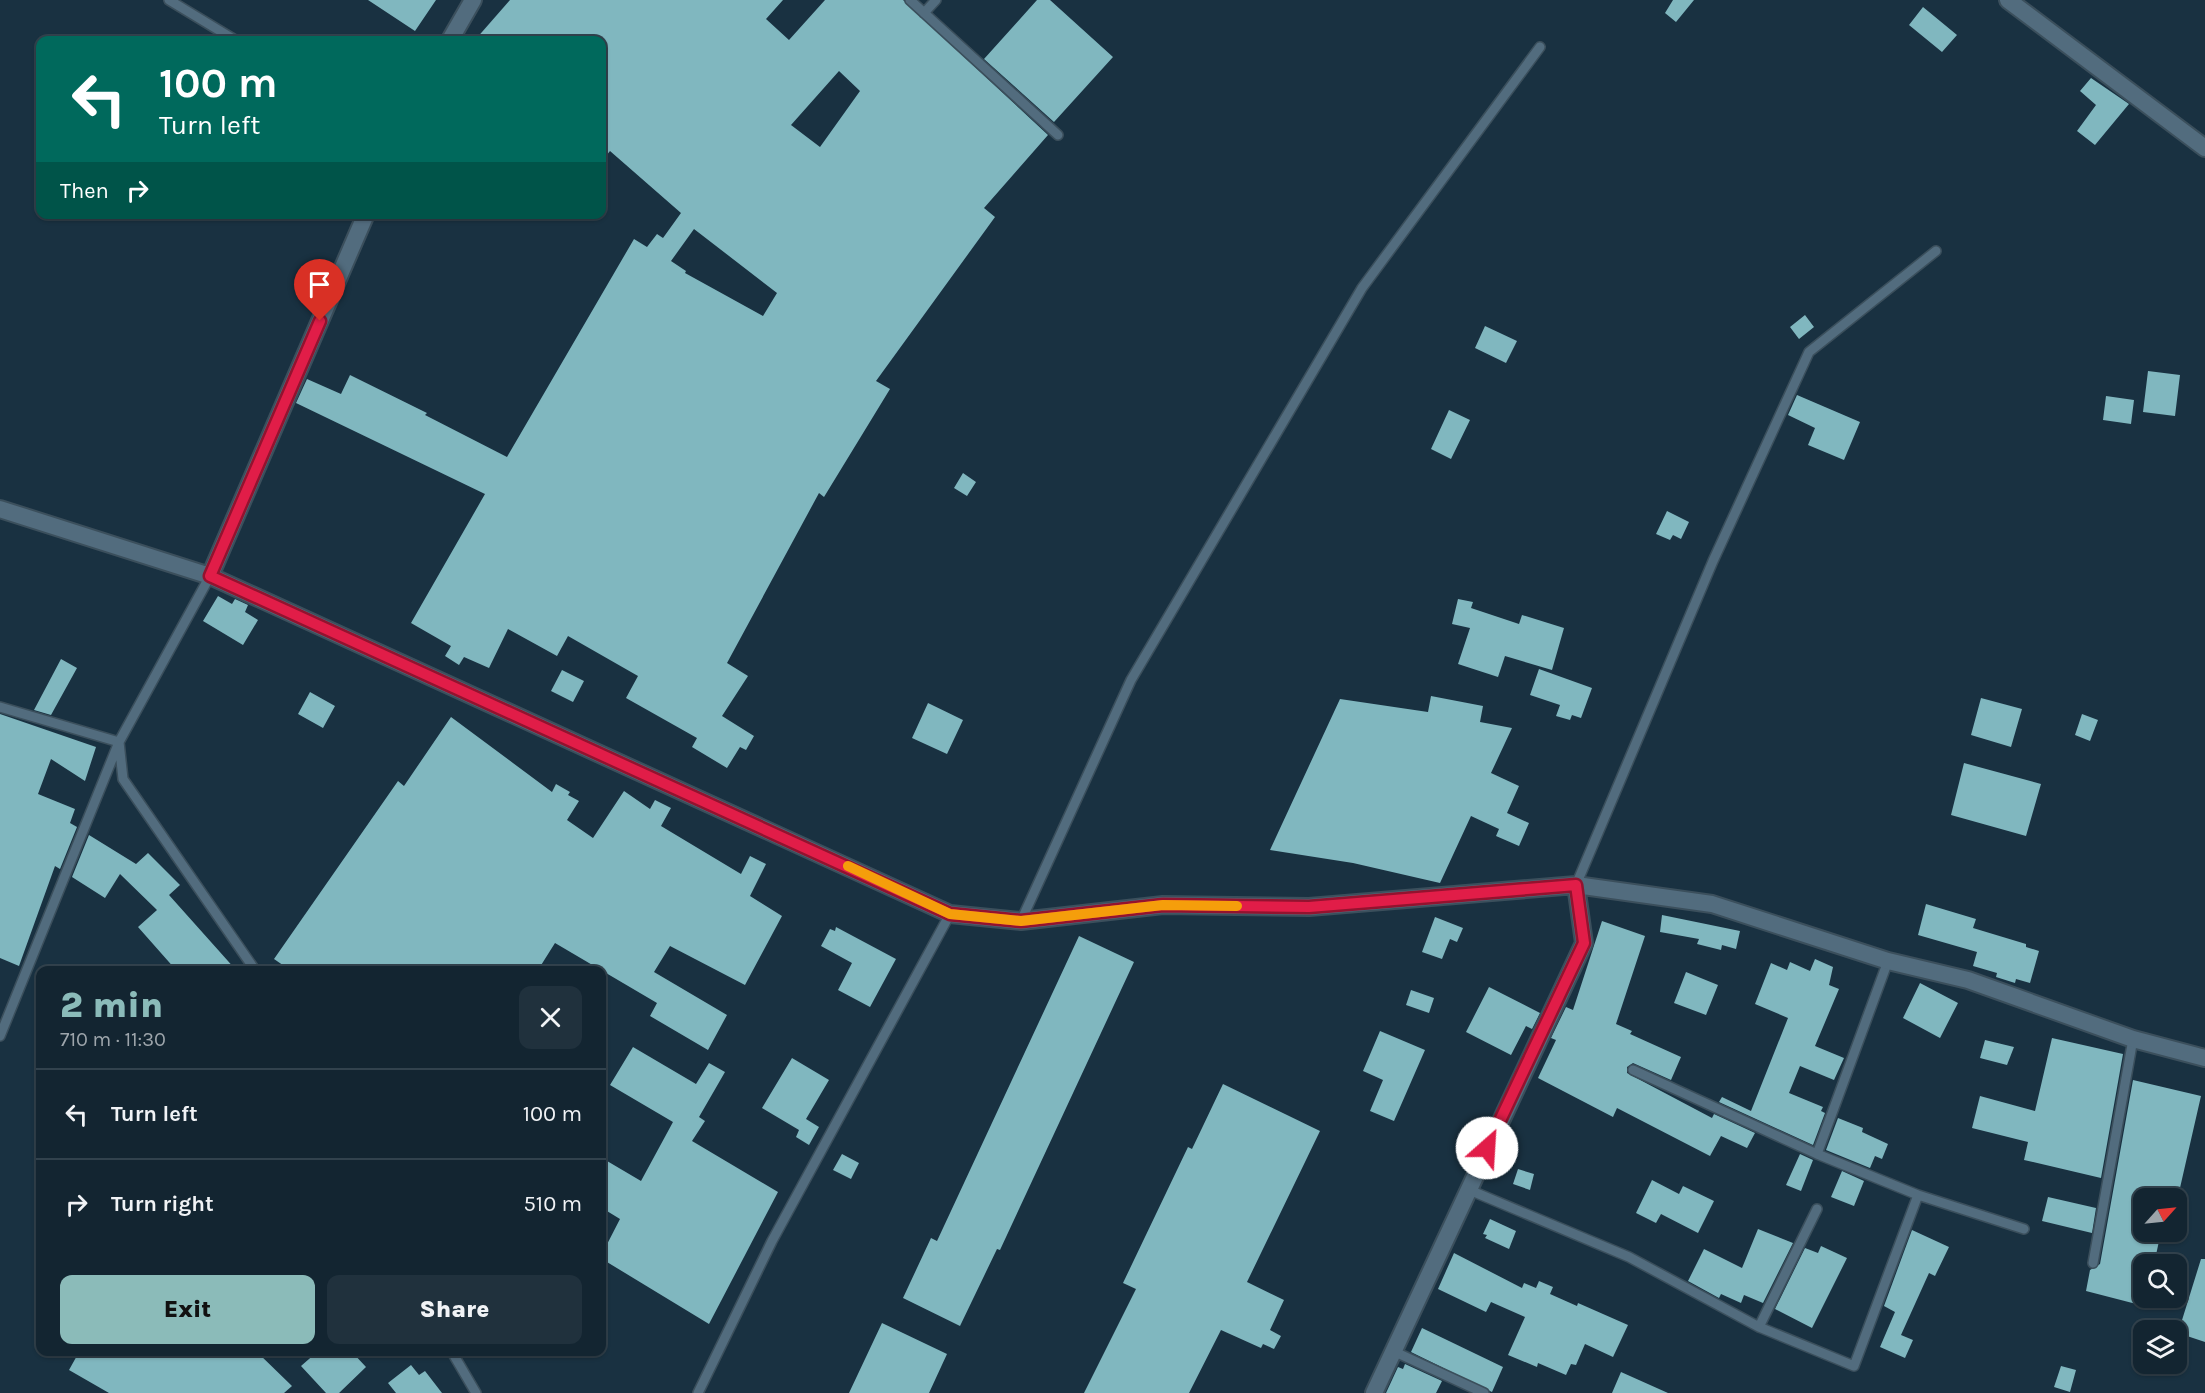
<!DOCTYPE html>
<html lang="en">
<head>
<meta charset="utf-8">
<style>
  body { margin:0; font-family:Karla,sans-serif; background:#20313d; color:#f1f3f6; height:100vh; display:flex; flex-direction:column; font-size:22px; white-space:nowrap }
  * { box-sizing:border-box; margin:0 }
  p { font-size:20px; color:#9da5ab }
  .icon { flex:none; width:33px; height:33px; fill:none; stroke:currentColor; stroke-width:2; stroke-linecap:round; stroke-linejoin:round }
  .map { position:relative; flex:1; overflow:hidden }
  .sheet { position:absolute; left:36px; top:966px; width:570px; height:390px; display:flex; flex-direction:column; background:#132531; border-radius:12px; box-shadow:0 2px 4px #0004,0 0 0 2px #32424d }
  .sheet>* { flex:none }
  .hud { position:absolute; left:36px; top:36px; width:570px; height:183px; border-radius:12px; box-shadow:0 2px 4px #0004,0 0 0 2px #32424d; background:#00695c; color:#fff; overflow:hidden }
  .needle { width:39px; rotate:63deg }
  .controls { position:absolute; left:2133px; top:1188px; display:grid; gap:12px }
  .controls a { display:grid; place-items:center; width:54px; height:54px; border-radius:12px; background:#132531; box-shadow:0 2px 4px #0004,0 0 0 2px #32424d; font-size:30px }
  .pin { position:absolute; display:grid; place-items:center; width:51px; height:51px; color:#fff; margin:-62px -26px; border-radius:50% 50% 50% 0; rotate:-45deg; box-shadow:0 0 6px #0007 }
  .pin .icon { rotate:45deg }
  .me { position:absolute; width:66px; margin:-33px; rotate:26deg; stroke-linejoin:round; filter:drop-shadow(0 0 4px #0008) }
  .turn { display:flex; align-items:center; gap:21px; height:126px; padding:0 24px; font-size:27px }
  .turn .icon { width:78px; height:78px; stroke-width:2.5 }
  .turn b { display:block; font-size:42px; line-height:51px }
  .then { display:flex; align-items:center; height:57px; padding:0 24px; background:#0003; gap:12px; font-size:22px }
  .round { display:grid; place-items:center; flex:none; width:63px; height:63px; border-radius:12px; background:#20313d }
  .head { display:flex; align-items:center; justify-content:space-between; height:102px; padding:0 24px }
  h1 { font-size:36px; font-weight:800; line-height:45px; color:#8bbbb9 }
  .cta { display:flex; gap:12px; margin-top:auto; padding:12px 24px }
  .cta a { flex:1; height:69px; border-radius:12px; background:#8bbbb9; color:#111; font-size:24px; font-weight:800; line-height:69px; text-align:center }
  .cta a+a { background:#20313d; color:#f1f3f6 }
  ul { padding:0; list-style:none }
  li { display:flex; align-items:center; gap:18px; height:90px; padding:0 24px; border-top:2px solid #32424d }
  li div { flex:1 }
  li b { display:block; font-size:22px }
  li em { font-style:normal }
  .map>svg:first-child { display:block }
</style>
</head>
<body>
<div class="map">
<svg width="2205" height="1393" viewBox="0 0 2205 1393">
  <rect width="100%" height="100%" fill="#193141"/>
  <path fill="#80b7bf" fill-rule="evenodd" d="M 368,0 L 436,0 L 415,31 Z
    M 510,0 L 783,0 L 766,19 L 789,40 L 825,0 L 903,0 L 1048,135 L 984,208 L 995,217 L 876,381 L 890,389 L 824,497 L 819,493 L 727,663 L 748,676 L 722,716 L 754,736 L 746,750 L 740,747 L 727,768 L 692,747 L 697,738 L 626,698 L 638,676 L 568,636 L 557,656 L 508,629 L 489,668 L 464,657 L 459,665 L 445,656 L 451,646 L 411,623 L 485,494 L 296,403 L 307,379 L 341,394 L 350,375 L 427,413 L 425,415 L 507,457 L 634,239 L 647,247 L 657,234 L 663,238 L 681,213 L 610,151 L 602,161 L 602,40 L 475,40 ZM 839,71 L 860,91 L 820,147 L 791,125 ZM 694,229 L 777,293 L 763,316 L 685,273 L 686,271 L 671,261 Z
    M 1037,0 L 1050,0 L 1113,57 L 1054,122 L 984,59 Z
    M 1673,0 L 1694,0 L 1676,22 L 1665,13 Z
    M 1923,7 L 1957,35 L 1942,52 L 1909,25 Z
    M 2091,78 L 2129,104 L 2095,145 L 2077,131 L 2096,105 L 2080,91 Z
    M 1805,315 L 1814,327 L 1799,339 L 1790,327 Z
    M 1485,326 L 1517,341 L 1506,363 L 1475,348 Z
    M 2148,371 L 2180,375 L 2175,416 L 2143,412 Z
    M 1797,395 L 1860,422 L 1844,460 L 1808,445 L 1815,428 L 1788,415 Z
    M 2106,396 L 2134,400 L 2131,424 L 2103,420 Z
    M 1449,410 L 1470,420 L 1451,459 L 1431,449 Z
    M 963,473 L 976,482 L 967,496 L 954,488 Z
    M 1667,511 L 1689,522 L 1681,539 L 1673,535 L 1670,540 L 1656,534 Z
    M 218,596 L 232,604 L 235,599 L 248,605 L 245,612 L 258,620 L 243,645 L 203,621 Z
    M 1458,599 L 1473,602 L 1471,608 L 1519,624 L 1522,615 L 1564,628 L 1552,670 L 1505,656 L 1498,677 L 1458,664 L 1470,628 L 1452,624 Z
    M 61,659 L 77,668 L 51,715 L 34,710 Z
    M 1539,669 L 1592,688 L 1581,718 L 1572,715 L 1570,720 L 1556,716 L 1560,705 L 1530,695 Z
    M 562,670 L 584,681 L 573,702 L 551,691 Z
    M 310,692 L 335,706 L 323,728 L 298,714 Z
    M 1431,696 L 1483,706 L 1480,722 L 1512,728 L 1491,773 L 1519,786 L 1507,813 L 1529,823 L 1519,846 L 1496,836 L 1499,829 L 1471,816 L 1440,883 L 1353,863 L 1270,850 L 1340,699 L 1428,712 Z
    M 1981,698 L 2022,709 L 2011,747 L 1971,735 Z
    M 928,703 L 963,720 L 947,754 L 912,738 Z
    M 0,714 L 96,747 L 85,781 L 51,759 L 38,794 L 75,809 L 70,823 L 77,827 L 60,869 L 55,866 L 19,966 L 0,958 Z
    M 2082,714 L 2098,720 L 2090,741 L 2075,735 Z
    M 451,717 L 552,792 L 556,784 L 570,792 L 568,795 L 579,801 L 567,820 L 593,838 L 624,791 L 650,809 L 655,800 L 671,808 L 661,826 L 741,874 L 750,856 L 766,864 L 750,896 L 782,916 L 745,985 L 670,946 L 654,972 L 727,1015 L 708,1050 L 650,1016 L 657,1003 L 555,943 L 538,970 L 290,970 L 274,959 L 398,781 L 404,786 Z
    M 1964,763 L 2041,784 L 2026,836 L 1951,815 Z
    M 89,835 L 136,864 L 148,853 L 180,885 L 169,895 L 236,970 L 176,970 L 138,927 L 157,910 L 120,874 L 105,898 L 72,877 Z
    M 1926,904 L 1976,919 L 1973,928 L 2026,944 L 2026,947 L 2039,951 L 2030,983 L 2016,979 L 2015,983 L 1996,977 L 1997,973 L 1973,966 L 1977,952 L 1918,935 Z
    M 1662,915 L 1740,931 L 1736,949 L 1722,945 L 1721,950 L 1697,944 L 1699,939 L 1660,932 Z
    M 1435,917 L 1463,928 L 1457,942 L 1450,939 L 1442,959 L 1422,952 Z
    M 1602,921 L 1645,936 L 1616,1024 L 1632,1031 L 1630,1034 L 1681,1057 L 1671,1080 L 1633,1063 L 1627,1067 L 1627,1073 L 1712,1118 L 1714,1114 L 1755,1133 L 1747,1148 L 1721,1136 L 1710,1156 L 1617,1108 L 1613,1117 L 1538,1078 L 1556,1040 L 1551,1038 L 1566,1007 L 1573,1010 Z
    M 836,927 L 896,959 L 870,1007 L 838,990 L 852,963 L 821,946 L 830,929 L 835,931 Z
    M 1079,936 L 1134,962 L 1000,1250 L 997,1249 L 960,1326 L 903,1298 L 931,1238 L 937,1241 Z
    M 1815,959 L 1833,967 L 1829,985 L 1839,989 L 1815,1046 L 1844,1058 L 1834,1080 L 1800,1066 L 1789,1093 L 1823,1107 L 1821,1111 L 1825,1113 L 1813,1145 L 1719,1102 L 1722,1097 L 1751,1111 L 1788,1018 L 1755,1004 L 1771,963 L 1787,970 L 1790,962 L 1810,971 Z
    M 1686,972 L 1718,985 L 1706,1015 L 1674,1003 Z
    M 1920,983 L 1958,1003 L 1940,1038 L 1903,1018 Z
    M 1489,987 L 1540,1013 L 1532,1029 L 1526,1026 L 1511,1055 L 1466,1032 Z
    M 1411,990 L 1434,998 L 1429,1013 L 1406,1005 Z
    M 1380,1031 L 1425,1050 L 1394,1121 L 1370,1111 L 1383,1080 L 1363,1071 Z
    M 2052,1038 L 2123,1054 L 2101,1178 L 2024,1160 L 2028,1142 L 1972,1128 L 1980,1096 L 2035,1111 Z
    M 1985,1040 L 2014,1047 L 2007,1065 L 1980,1058 Z
    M 633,1047 L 696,1084 L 709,1063 L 725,1072 L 699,1117 L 705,1121 L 692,1141 L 778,1192 L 709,1324 L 602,1259 L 602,1254 L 620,1219 L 602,1208 L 602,1158 L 641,1181 L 673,1122 L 610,1085 Z
    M 792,1058 L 829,1080 L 806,1119 L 819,1127 L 809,1145 L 796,1137 L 799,1130 L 762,1108 Z
    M 2133,1080 L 2201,1096 L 2177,1201 L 2176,1198 L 2144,1198 L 2144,1232 L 2161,1232 L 2154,1264 L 2144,1264 L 2144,1306 L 2086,1291 L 2090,1270 L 2100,1264 Z
    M 1223,1084 L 1320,1131 L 1247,1282 L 1284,1300 L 1270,1330 L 1281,1336 L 1274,1349 L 1263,1344 L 1261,1348 L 1221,1330 L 1189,1393 L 1084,1393 L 1136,1289 L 1123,1283 L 1188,1147 L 1192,1149 Z
    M 1838,1118 L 1863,1128 L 1862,1132 L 1888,1144 L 1882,1159 L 1875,1156 L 1870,1168 L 1826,1150 Z
    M 842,1154 L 859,1163 L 851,1179 L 833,1170 Z
    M 1800,1154 L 1813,1160 L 1801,1191 L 1786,1185 Z
    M 1518,1169 L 1534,1174 L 1530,1190 L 1513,1184 Z
    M 1842,1171 L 1864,1181 L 1854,1206 L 1831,1197 Z
    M 1652,1180 L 1679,1194 L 1683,1186 L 1714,1201 L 1698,1233 L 1661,1214 L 1656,1223 L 1636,1213 Z
    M 2048,1197 L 2096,1208 L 2092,1233 L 2042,1221 Z
    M 1490,1219 L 1516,1231 L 1509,1249 L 1485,1238 L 1487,1235 L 1483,1234 Z
    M 1758,1229 L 1793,1243 L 1763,1303 L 1744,1295 L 1741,1303 L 1721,1294 L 1719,1298 L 1688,1281 L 1704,1249 L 1742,1268 Z
    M 1912,1230 L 1949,1247 L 1935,1276 L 1929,1273 L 1901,1335 L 1913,1340 L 1905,1358 L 1880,1347 L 1895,1312 L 1884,1306 Z
    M 1821,1246 L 1847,1258 L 1812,1328 L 1775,1309 L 1805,1248 L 1818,1253 Z
    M 1454,1253 L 1522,1288 L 1524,1283 L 1536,1288 L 1539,1281 L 1553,1287 L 1550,1294 L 1577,1306 L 1578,1303 L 1628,1325 L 1613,1357 L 1585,1344 L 1576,1365 L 1571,1364 L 1566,1375 L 1538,1363 L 1537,1367 L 1508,1355 L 1525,1317 L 1491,1302 L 1486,1312 L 1438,1289 Z
    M 2201,1259 L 2205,1259 L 2205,1342 L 2178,1333 Z
    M 882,1323 L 947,1354 L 929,1393 L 849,1393 Z
    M 1422,1328 L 1503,1367 L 1492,1392 L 1411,1352 Z
    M 79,1352 L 257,1352 L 292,1386 L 284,1393 L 109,1393 L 69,1370 Z
    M 317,1352 L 352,1352 L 366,1367 L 339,1393 L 326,1393 L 301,1366 Z
    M 1405,1364 L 1442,1381 L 1436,1393 L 1386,1393 L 1398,1367 L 1403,1369 Z
    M 411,1365 L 419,1375 L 425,1371 L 442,1393 L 396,1393 L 388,1383 Z
    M 2061,1366 L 2076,1370 L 2070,1392 L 2054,1387 Z
    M 1621,1372 L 1668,1393 L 1612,1393 Z"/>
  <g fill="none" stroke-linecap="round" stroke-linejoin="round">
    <defs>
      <path id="service" d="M 169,0 L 235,40
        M 910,0 L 1058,135
        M 924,13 L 936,0
        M 0,707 L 119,742 L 123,779 L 255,970
        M 1576,885 L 1713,561 L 1809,352 L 1936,251
        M 1021,921 L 1131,680 L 1362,288 L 1540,47
        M 0,1036 L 119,742 L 210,576
        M 1633,1070 L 1817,1154 L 1918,1195 L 2024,1229
        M 1817,1154 L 1888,961
        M 1467,1189 L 1629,1257 L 1759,1327 L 1854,1366 L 1918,1195
        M 2093,1263 L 2133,1039
        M 1759,1327 L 1817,1209
        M 1393,1351 L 1484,1393
        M 452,1352 L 476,1393
        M 698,1393 L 772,1241 L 950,914"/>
      <path id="minor" d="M 2008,0 L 2205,148
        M 450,40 L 473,0
        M 0,509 L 210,576 L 950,914 L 1021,921 L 1163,905 L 1309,907 L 1576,885 L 1712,904 L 1888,961 L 1968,980 L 2133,1039 L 2205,1058
        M 210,576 L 366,214
        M 1374,1393 L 1584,943 L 1576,885"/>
    </defs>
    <use href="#service" stroke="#3b4f5c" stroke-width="12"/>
    <use href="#minor" stroke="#3b4f5c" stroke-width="20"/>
    <use href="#service" stroke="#526c7e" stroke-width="9"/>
    <use href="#minor" stroke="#526c7e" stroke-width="16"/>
  </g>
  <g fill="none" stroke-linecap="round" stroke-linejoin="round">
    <defs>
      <path id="route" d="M 320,321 L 210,576 L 950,914 L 1021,921 L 1163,905 L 1309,907 L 1576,885 L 1584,943 L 1487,1148"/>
    </defs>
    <use href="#route" stroke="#92132f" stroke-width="15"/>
    <use href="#route" stroke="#e11d48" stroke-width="10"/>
    <path stroke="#f59e0b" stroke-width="10" d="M 848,866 L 950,914 L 1021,921 L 1163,905 L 1237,906"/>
  </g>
</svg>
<div class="controls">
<a><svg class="needle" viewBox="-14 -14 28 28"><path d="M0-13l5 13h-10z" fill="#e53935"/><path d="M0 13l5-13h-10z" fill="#9da5ab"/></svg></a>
<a><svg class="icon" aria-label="search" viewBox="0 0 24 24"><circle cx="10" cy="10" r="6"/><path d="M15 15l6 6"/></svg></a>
<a><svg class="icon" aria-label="layers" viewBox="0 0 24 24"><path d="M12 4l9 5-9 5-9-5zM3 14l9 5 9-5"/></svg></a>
</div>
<div class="pin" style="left:320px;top:321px;background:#d93025"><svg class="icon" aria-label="arrive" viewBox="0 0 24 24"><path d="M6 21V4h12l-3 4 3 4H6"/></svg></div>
<svg class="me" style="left:1487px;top:1148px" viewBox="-20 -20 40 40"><circle r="19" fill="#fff"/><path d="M0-13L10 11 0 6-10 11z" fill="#e11d48"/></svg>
<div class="hud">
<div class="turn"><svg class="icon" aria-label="left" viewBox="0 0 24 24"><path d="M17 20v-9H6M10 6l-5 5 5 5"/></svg><div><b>100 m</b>Turn left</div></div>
<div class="then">Then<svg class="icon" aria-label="right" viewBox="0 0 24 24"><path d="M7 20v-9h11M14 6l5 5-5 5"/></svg></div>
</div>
<section class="sheet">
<div class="head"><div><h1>2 min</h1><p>710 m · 11:30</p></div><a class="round"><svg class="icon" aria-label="close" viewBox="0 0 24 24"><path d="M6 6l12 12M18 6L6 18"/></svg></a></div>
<ul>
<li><svg class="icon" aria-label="left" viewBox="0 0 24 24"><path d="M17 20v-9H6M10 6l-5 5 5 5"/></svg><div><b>Turn left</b></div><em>100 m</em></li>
<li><svg class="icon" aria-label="right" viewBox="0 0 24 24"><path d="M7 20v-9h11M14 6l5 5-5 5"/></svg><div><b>Turn right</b></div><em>510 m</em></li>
</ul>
<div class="cta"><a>Exit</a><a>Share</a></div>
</section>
</div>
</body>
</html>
